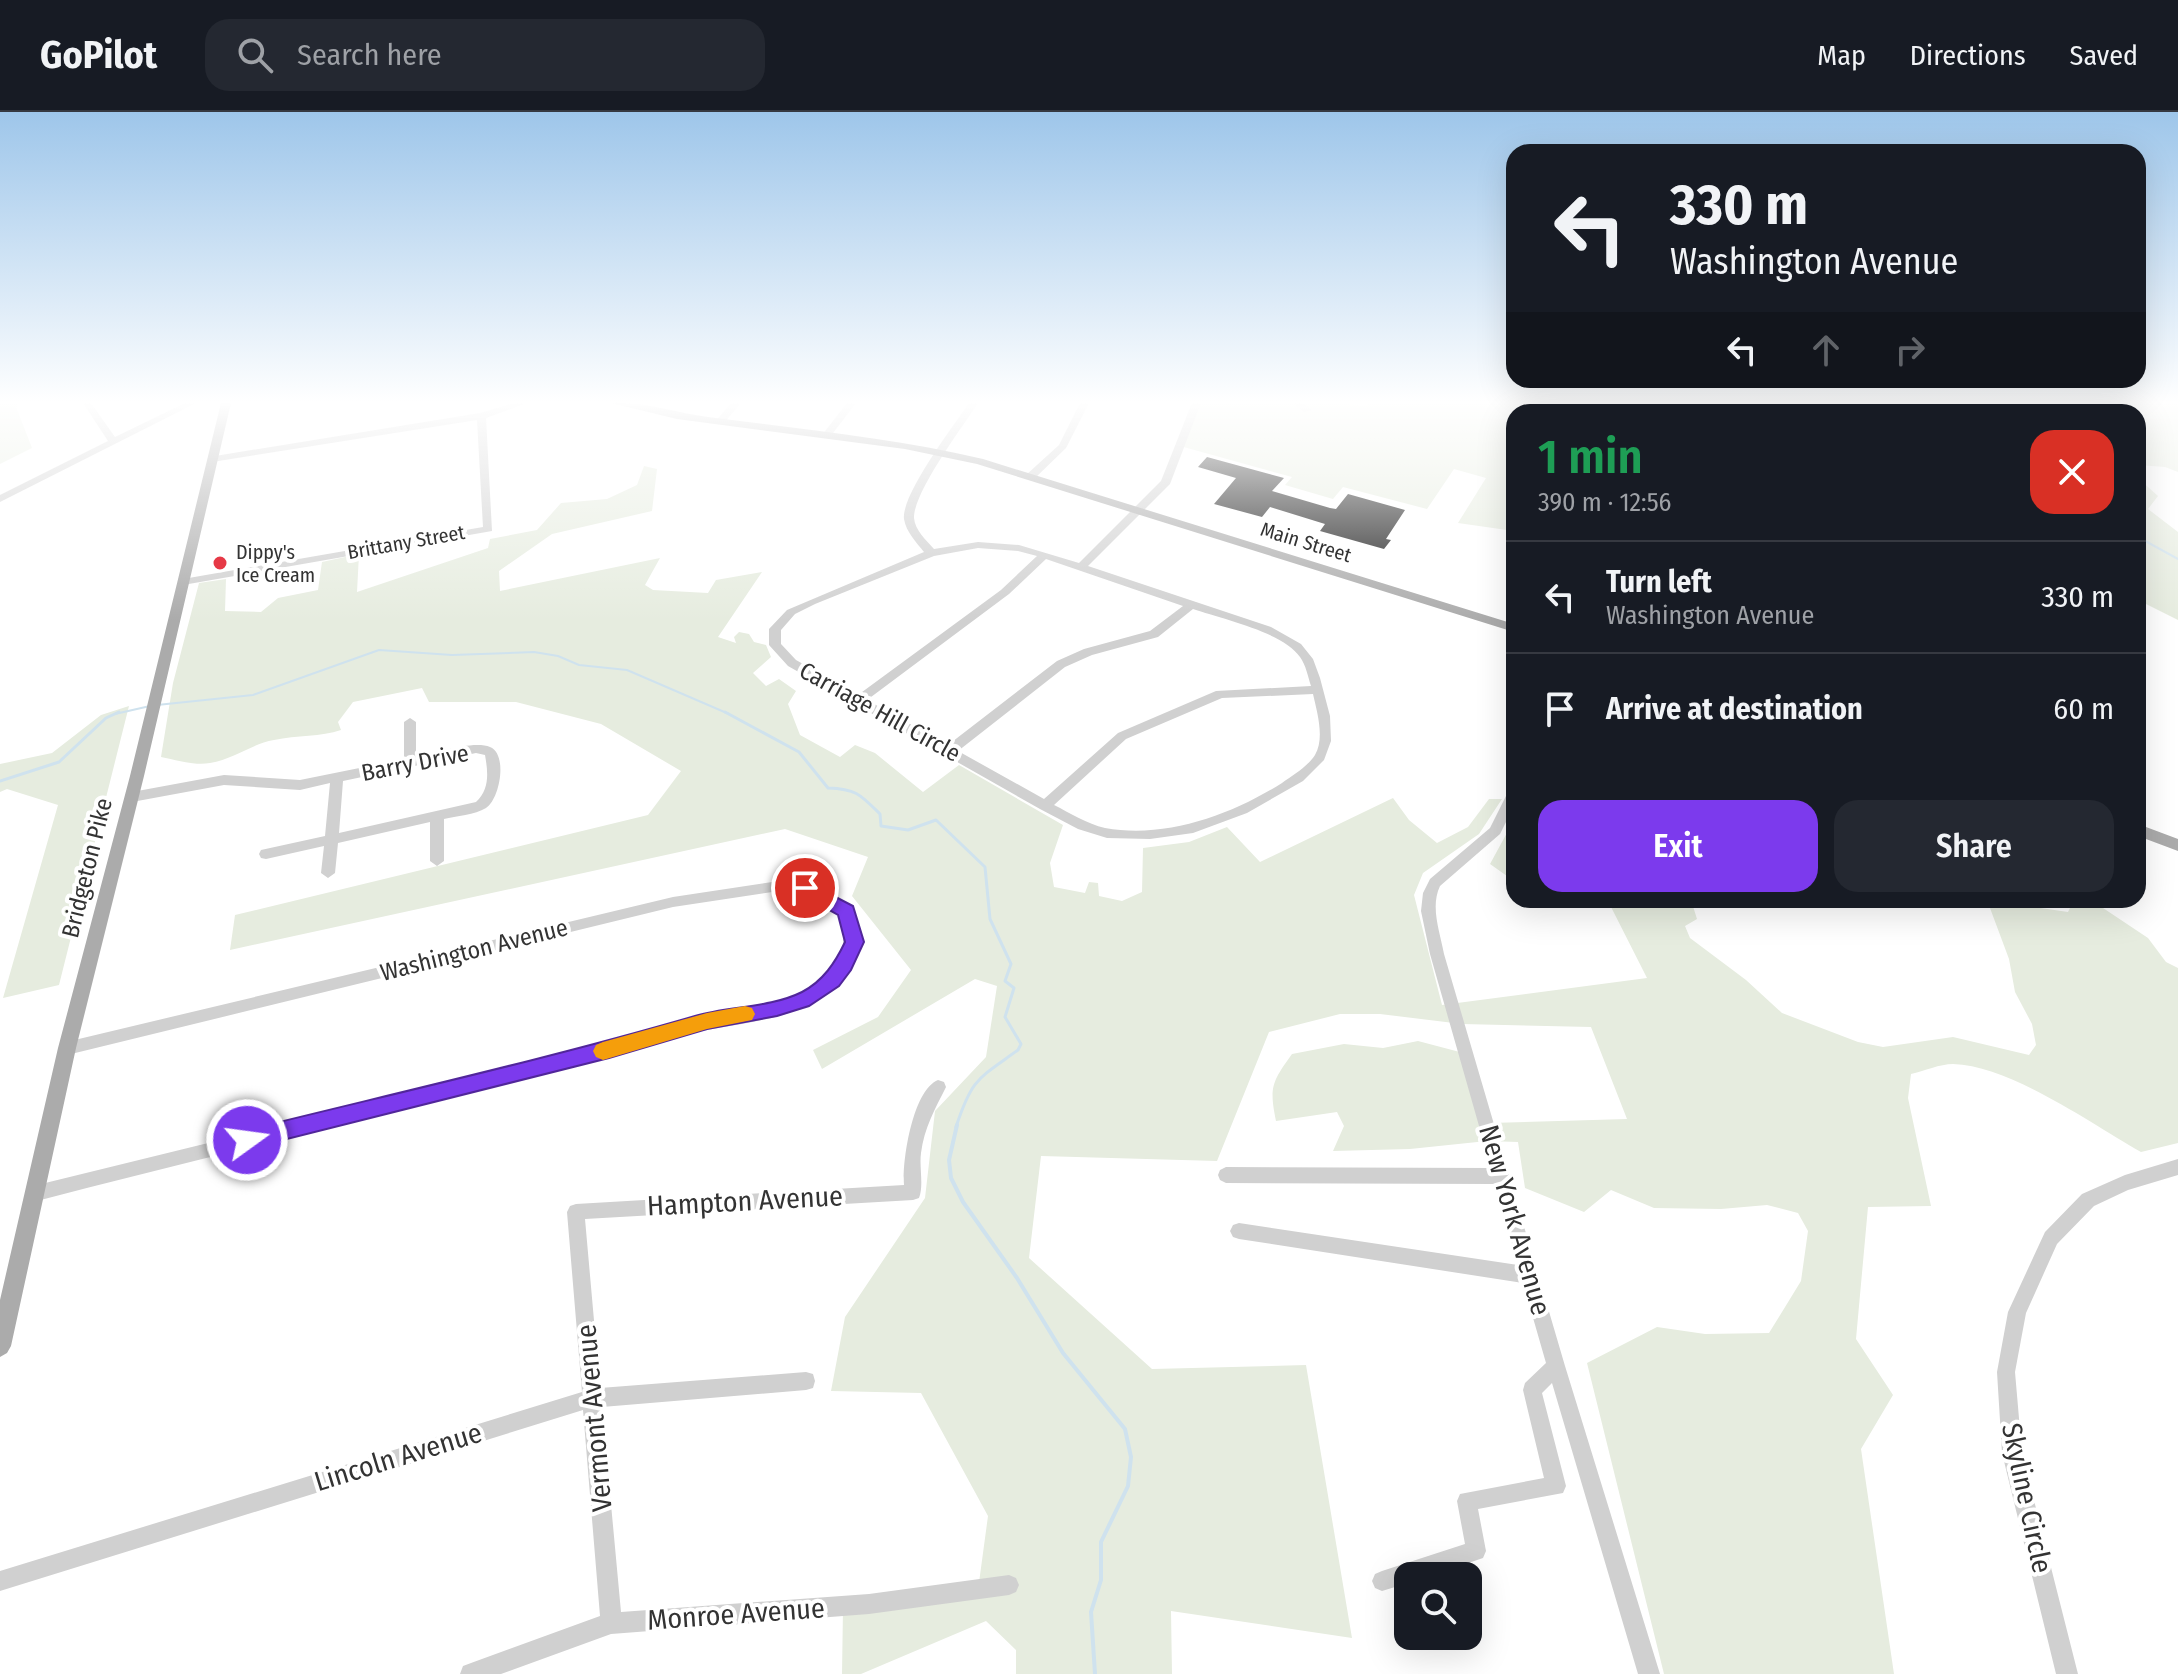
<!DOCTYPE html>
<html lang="en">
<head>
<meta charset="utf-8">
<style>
  body { margin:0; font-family:"Fira Sans Condensed",sans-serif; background:#242831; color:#f1f3f6; height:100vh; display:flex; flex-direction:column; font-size:30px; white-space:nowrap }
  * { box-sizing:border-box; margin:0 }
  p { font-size:26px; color:#9ea1a6 }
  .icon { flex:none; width:44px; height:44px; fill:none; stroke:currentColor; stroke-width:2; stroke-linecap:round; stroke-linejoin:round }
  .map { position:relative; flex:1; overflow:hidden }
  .details { position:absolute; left:1506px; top:292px; width:640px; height:504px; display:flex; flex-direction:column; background:#171b24; border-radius:24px; box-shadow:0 8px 32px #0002 }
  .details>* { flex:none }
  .top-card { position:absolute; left:1506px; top:32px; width:640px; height:244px; border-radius:24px; box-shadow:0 8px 32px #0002; background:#171b24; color:#f1f3f6; overflow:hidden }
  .tools { position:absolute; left:1394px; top:1450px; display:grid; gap:16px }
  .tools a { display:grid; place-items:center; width:88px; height:88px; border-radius:16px; background:#171b24; box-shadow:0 8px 32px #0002; font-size:40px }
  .pin { position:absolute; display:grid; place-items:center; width:68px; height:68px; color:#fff; margin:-34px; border:4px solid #fff; border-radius:50%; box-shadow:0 2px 8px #0007 }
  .me { position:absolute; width:88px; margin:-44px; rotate:76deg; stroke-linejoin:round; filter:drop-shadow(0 0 6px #0008) }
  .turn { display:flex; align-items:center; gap:28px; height:168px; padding:0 32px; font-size:36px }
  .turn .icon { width:104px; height:104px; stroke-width:2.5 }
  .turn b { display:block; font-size:56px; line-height:68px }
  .lanes { display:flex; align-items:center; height:76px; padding:0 32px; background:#0003; justify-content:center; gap:40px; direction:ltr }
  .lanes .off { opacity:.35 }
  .round { display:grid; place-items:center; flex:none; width:84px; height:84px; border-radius:24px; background:#242831 }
  .overview { display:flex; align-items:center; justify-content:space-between; height:136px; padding:0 32px }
  h1 { font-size:48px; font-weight:600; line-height:60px; color:#1e9e55 }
  .cta { display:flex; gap:16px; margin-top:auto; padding:16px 32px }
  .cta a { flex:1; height:92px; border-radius:24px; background:#7c3aed; color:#fff; font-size:32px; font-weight:600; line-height:92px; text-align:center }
  .cta a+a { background:#242831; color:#f1f3f6 }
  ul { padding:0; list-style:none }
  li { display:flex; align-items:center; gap:24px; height:112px; padding:0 32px; border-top:2px solid #363941 }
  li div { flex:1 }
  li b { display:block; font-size:30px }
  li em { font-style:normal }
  header { display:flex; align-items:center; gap:48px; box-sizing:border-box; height:112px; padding:0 40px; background:#171b24; border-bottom:2px solid #363941 }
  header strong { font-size:38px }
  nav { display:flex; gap:44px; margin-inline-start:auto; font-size:28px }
  .search { width:560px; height:72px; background:#242831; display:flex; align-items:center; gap:20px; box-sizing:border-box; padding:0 28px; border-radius:24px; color:#9ea1a6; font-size:30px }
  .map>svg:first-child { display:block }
</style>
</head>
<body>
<header>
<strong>GoPilot</strong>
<div class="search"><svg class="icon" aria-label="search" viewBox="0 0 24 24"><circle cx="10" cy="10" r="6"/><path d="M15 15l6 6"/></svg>Search here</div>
<nav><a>Map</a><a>Directions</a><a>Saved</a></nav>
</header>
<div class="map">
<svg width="2178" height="1562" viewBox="0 0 2178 1562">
  <rect width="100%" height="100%" fill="#fff"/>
  <path fill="#e6ecdf" d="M 0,291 L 18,291 L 16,295 L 32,336 L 0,352 Z
    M 1194,291 L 1336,291 L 1367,294 L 1368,291 L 2178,291 L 2178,360 L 2165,355 L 2138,353 L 2138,300 L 1514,300 L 1514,419 L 1458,411 L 1486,366 L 1454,357 L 1427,397 L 1343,375 L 1333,387 L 1285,373 L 1292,365 L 1180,334 Z
    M 644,354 L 657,357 L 652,399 L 552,422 L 499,459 L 500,479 L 660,446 L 645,473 L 653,478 L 708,481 L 716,468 L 762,460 L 718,525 L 736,531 L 734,525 L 739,520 L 749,522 L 754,530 L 766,533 L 771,545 L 753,561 L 766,574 L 779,567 L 796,579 L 788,592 L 800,623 L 840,645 L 855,633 L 875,641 L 923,680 L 959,653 L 1063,713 L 1050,751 L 1054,775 L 1085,781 L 1089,770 L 1098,771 L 1099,784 L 1122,789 L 1142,780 L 1143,736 L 1189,730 L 1227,715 L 1260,750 L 1393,686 L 1409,708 L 1437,731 L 1468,715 L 1489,687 L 1502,687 L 1479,722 L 1423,761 L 1414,783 L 1442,893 L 1647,866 L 1609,791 L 1574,788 L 1691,788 L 1697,807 L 1685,814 L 1690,826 L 1746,868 L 1782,901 L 1858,930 L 1883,935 L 1953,925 L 2029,943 L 2036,933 L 2032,912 L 2015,880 L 2009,847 L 1987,788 L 2068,800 L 2070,796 L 2068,788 L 2091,788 L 2148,826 L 2166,850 L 2178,856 L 2178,1031 L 2141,1040 C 2090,1011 2011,954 1953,952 C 1940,952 1924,959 1911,962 L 1908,986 L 1931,1094 L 1868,1095 L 1856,1227 L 1893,1283 L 1861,1337 L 1894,1562 L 1664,1562 L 1587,1251 L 1657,1215 L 1705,1222 L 1769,1221 L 1801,1169 L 1808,1119 L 1798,1101 L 1767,1093 L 1721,1097 L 1654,1096 L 1611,1078 L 1584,1100 L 1525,1076 L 1518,1030 L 1487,1029 L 1410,1037 L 1333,1039 L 1344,1014 L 1337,1000 L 1276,1009 C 1269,975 1272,970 1292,942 L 1344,932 L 1383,936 L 1418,929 L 1471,943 L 1490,1011 L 1627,1007 L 1591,915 L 1462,912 L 1380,902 L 1340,902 L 1269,920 L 1217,1049 L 1041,1044 L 1029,1146 L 1152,1257 L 1306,1253 L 1352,1526 L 1171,1499 L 1172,1562 L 1016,1562 L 1016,1538 L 986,1509 L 861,1562 L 842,1562 L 843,1496 L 978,1478 L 988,1404 L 921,1281 L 831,1279 L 845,1205 L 925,1086 L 935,999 L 986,945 L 997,874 L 975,867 L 822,957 L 813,938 L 878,905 L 911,858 L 852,784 L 868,745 L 785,717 L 230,838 L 235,803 L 648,703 L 681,659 L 601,612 L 516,590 L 429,590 L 422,576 L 353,590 L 338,610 L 341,618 C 321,625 297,623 274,628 C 251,632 234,647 210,651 C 195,654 176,648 161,645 L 173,571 L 199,471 L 226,467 L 225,499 L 261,500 L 278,486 L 318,478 L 322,450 L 359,442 L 357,480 L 488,436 L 490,427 L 537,418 L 561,391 L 607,387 L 637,373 Z
    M 2138,366 L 2158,384 L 2148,397 L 2178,420 L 2178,508 L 2138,488 Z
    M 129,594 L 59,873 L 3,886 L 58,693 L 7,677 L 0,680 L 0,652 L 52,641 L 101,603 Z
    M 1514,708 L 1514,769 L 1490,752 Z"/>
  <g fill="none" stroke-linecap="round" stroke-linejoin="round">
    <path stroke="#cfe2ee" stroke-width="2" d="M 2029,291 L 2035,300
      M 2138,425 L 2178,447
      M 157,593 L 253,583 L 379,538 L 452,543 L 534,540 L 558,544 L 579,553 L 627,558 L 729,602
      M 115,602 L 150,594"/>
    <path stroke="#cfe2ee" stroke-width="3" d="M 725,600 L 799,640 L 828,676 C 856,677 860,682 880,702 L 881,714 L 908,718 L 936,708 L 985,755 L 990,807 L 1011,852 L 1005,869 L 1014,876 L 1005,905 L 1021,932 L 1018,938 C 978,967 972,966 956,1015
      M 0,669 L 59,650 L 106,606 L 119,600"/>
    <path stroke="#cfe2ee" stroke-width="4" d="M 957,1013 L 949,1048 L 951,1066 L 963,1090 L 1017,1166 L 1063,1241 L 1125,1317 L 1131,1345 L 1128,1374 L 1101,1430 L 1101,1468 L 1091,1500 L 1095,1562"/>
  </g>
  <path fill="#1a1a1a" d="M 1207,345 L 1284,366 L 1272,379 L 1330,396 L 1336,397 L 1348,382 L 1405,398 L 1386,427 L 1391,428 L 1384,437 L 1320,419 L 1325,412 L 1270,395 L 1262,405 L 1214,392 L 1236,366 L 1198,355 Z"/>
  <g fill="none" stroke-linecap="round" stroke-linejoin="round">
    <path fill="#d0d0d0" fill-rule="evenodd" d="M 83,291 L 91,291 L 115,325 L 185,291 L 196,291 L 0,390 L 0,383 L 108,329 Z
      M 514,291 L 527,291 L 486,306 L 492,419 L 183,473 L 178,470 L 183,467 L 483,415 L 477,308 L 212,350 L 209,349 L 209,345 L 480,301 Z
      M 731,291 L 741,291 L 723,312 L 717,312 L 715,310 Z
      M 847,291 L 856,291 L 830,325 L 824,325 L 822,323 Z
      M 969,291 L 978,291 C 963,314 913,381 914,406 C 915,418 926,428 934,437 L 978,430 L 1019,433 L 1079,451 L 1161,369 L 1192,291 L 1201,291 L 1170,372 L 1088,454 L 1271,515 L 1301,532 L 1313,547 L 1320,566 L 1330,604 L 1331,629 L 1324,648 L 1303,669 L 1247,701 L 1193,721 L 1150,727 L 1107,726 L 1078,717 L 1040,697 L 788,554 L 769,533 L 769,517 L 787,498 L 924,440 C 917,431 906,420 904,407 C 901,383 954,313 969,291 ZM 978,436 L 1018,439 L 1037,444 L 1001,478 L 858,583 L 796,548 L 781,532 L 781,518 L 795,502 L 815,492 L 934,444 ZM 1046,447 L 1183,494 L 1150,519 L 1084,537 L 1057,549 L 948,633 L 867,588 L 1009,482 ZM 1193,497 C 1222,507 1283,520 1300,545 C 1306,553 1308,565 1311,574 L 1216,579 L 1118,621 L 1044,687 L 958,639 L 1065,555 L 1092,543 L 1158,525 ZM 1313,582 C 1317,600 1325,626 1315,643 C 1307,655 1293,663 1282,671 C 1231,703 1166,727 1105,716 C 1087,712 1070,701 1054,693 L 1126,627 L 1222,586 Z
      M 1080,291 L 1089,291 L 1066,336 L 1034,367 L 1026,367 L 1026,363 L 1059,333 Z
      M 1293,291 L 1303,291 L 1312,298 L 1304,300 Z
      M 410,606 L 416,610 L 416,645 C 434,641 474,628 490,635 C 508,642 500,687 486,696 C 475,703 456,704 444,707 L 444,749 L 437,754 L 430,749 L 430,710 L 338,731 L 335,761 L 328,766 L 321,761 L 324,734 L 266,747 L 261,746 L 259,742 L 261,738 L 325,724 L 330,671 L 300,678 L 224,673 L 132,690 L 125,685 L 132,680 L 224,663 L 300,668 L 404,647 L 404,610 ZM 476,641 L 485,643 C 488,660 490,677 476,690 L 339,721 L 343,669 Z
      M 1514,676 L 1514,694 L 1500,722 L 1440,774 C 1430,795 1440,820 1444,842 L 1565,1254 L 1660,1562 L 1638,1562 L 1552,1271 L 1542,1281 L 1566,1374 L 1563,1381 L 1478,1397 L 1486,1439 L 1483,1446 L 1430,1464 L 1408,1464 L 1408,1471 L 1382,1479 L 1375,1476 L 1372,1469 L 1375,1462 L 1382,1459 L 1465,1432 L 1457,1389 L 1460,1382 L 1544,1366 L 1523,1278 L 1525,1271 L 1546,1251 L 1523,1171 L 1239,1127 L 1233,1125 L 1230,1119 L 1233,1113 L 1239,1111 L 1518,1153 L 1495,1072 L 1226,1071 L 1220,1068 L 1218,1063 L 1220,1058 L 1226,1055 L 1491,1056 L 1430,842 L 1421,799 L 1423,781 L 1430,767 L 1490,716 L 1509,678 Z
      M 786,768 C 814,774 850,780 857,813 C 864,845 844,872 818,888 C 778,912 717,913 672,926 C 460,987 246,1034 33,1090 L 27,1088 L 25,1082 L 27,1076 L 33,1074 L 522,954 L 698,906 L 784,889 L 807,880 L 837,853 L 843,837 L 843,813 L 840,802 L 816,785 L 786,778 L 673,795 L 67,943 L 62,941 L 59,936 L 62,931 L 673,785 Z
      M 938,968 L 944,970 L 946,975 C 935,997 924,1016 921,1041 C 919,1055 924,1073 919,1086 L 913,1088 L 585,1107 L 600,1276 L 806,1260 L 813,1262 L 815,1269 L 813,1276 L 806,1278 L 602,1295 L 621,1500 L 869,1482 L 1009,1463 L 1016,1466 L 1019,1473 L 1016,1480 L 1009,1483 L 869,1502 L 611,1522 L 501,1562 L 460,1562 L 463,1554 L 471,1551 L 600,1504 L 583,1298 L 0,1479 L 0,1459 L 582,1280 L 567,1100 L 570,1094 L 576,1092 L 904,1073 C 902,1048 913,978 938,968 Z
      M 2178,1047 L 2178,1063 L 2128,1078 L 2094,1094 L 2057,1132 L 2026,1201 L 2015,1260 L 2022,1341 L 2078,1562 L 2056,1562 L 2002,1341 L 1997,1260 L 2008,1200 L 2045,1120 L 2082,1082 L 2125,1063 Z"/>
    <path fill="#ababab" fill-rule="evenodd" d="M 221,291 L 231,291 L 144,664 L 76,936 L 11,1234 L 7,1241 L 0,1245 L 0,1188 L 58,936 L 130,664 Z
      M 611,291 C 642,289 676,301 708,305 C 800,317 893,326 983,347 L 1514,512 L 1514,520 L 977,352 L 905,337 L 677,307 Z
      M 2138,712 L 2178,727 L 2178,739 L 2138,724 Z"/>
  </g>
  <linearGradient id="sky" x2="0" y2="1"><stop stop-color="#9ec6ea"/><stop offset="0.57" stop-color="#fff"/><stop offset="1" stop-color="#fff" stop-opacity="0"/></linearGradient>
  <rect width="2178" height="509" fill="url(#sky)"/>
  <path fill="#7c3aed" stroke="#51269a" stroke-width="2" d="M 805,769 L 853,794 L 864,830 L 851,858 L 839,874 L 809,894 L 777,904 L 707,917 L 609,946 L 247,1037 L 239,1035 L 236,1028 L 239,1021 L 247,1018 C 396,981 547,947 695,904 C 729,894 770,896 802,880 C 823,869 835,851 845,830 L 838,803 L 799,781 L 796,776 L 799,771 Z"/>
  <path fill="#f59e0b" d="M 745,894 L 752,896 L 755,902 L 752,908 L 707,917 L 603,948 L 596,945 L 593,939 L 596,933 L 603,930 L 707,901 Z"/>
  <circle fill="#e63946" stroke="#fff" stroke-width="3" cx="220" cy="451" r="8"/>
  <g text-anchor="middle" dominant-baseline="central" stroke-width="8" stroke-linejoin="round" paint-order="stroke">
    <g font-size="20" fill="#333" stroke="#fff">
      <text transform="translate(406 430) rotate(-10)">Brittany Street</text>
      <text transform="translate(1306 430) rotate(17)">Main Street</text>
    </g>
    <g font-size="20" fill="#333" stroke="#fff" text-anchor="start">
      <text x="236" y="440">Dippy's<tspan x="236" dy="23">Ice Cream</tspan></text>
    </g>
    <g font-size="24" fill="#333" stroke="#fff">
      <text transform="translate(880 600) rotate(29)">Carriage Hill Circle</text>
      <text transform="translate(415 651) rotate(-11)">Barry Drive</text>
      <text transform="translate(87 756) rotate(-76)">Bridgeton Pike</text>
      <text transform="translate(474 838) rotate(-14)">Washington Avenue</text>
    </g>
    <g font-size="28" fill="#333" stroke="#fff">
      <text transform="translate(745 1089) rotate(-3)">Hampton Avenue</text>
      <text transform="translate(1515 1108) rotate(74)">New York Avenue</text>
      <text transform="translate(594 1306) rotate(-95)">Vermont Avenue</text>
      <text transform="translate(398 1345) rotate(-17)">Lincoln Avenue</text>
      <text transform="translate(2027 1386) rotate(78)">Skyline Circle</text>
      <text transform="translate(736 1502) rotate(-4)">Monroe Avenue</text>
    </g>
  </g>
</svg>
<div class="tools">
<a><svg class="icon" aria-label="search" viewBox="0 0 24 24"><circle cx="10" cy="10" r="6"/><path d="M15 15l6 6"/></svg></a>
</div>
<div class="pin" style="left:805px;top:776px;background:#d93025"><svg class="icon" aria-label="arrive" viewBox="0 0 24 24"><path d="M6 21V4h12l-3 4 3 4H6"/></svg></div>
<svg class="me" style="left:247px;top:1028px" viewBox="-20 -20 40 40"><circle r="17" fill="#7c3aed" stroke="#fff" stroke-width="3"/><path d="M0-11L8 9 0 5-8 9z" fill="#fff"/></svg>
<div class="top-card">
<div class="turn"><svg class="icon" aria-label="left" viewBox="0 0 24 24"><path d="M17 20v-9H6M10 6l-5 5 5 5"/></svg><div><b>330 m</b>Washington Avenue</div></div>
<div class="lanes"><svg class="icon" aria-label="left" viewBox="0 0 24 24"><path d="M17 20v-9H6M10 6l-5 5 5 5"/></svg><svg class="icon off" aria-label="ahead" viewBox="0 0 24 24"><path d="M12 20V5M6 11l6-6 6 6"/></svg><svg class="icon off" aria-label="right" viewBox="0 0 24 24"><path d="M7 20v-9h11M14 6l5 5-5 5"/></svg></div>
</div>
<section class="details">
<div class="overview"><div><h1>1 min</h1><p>390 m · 12:56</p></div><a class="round" style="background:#d93025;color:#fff"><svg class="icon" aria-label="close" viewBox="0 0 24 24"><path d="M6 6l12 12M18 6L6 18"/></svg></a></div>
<ul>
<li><svg class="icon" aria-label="left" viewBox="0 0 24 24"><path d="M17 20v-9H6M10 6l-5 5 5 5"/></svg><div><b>Turn left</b><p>Washington Avenue</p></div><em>330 m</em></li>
<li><svg class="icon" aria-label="arrive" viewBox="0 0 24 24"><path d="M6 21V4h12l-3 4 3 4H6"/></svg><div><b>Arrive at destination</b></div><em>60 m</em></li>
</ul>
<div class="cta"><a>Exit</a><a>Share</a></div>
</section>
</div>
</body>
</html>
